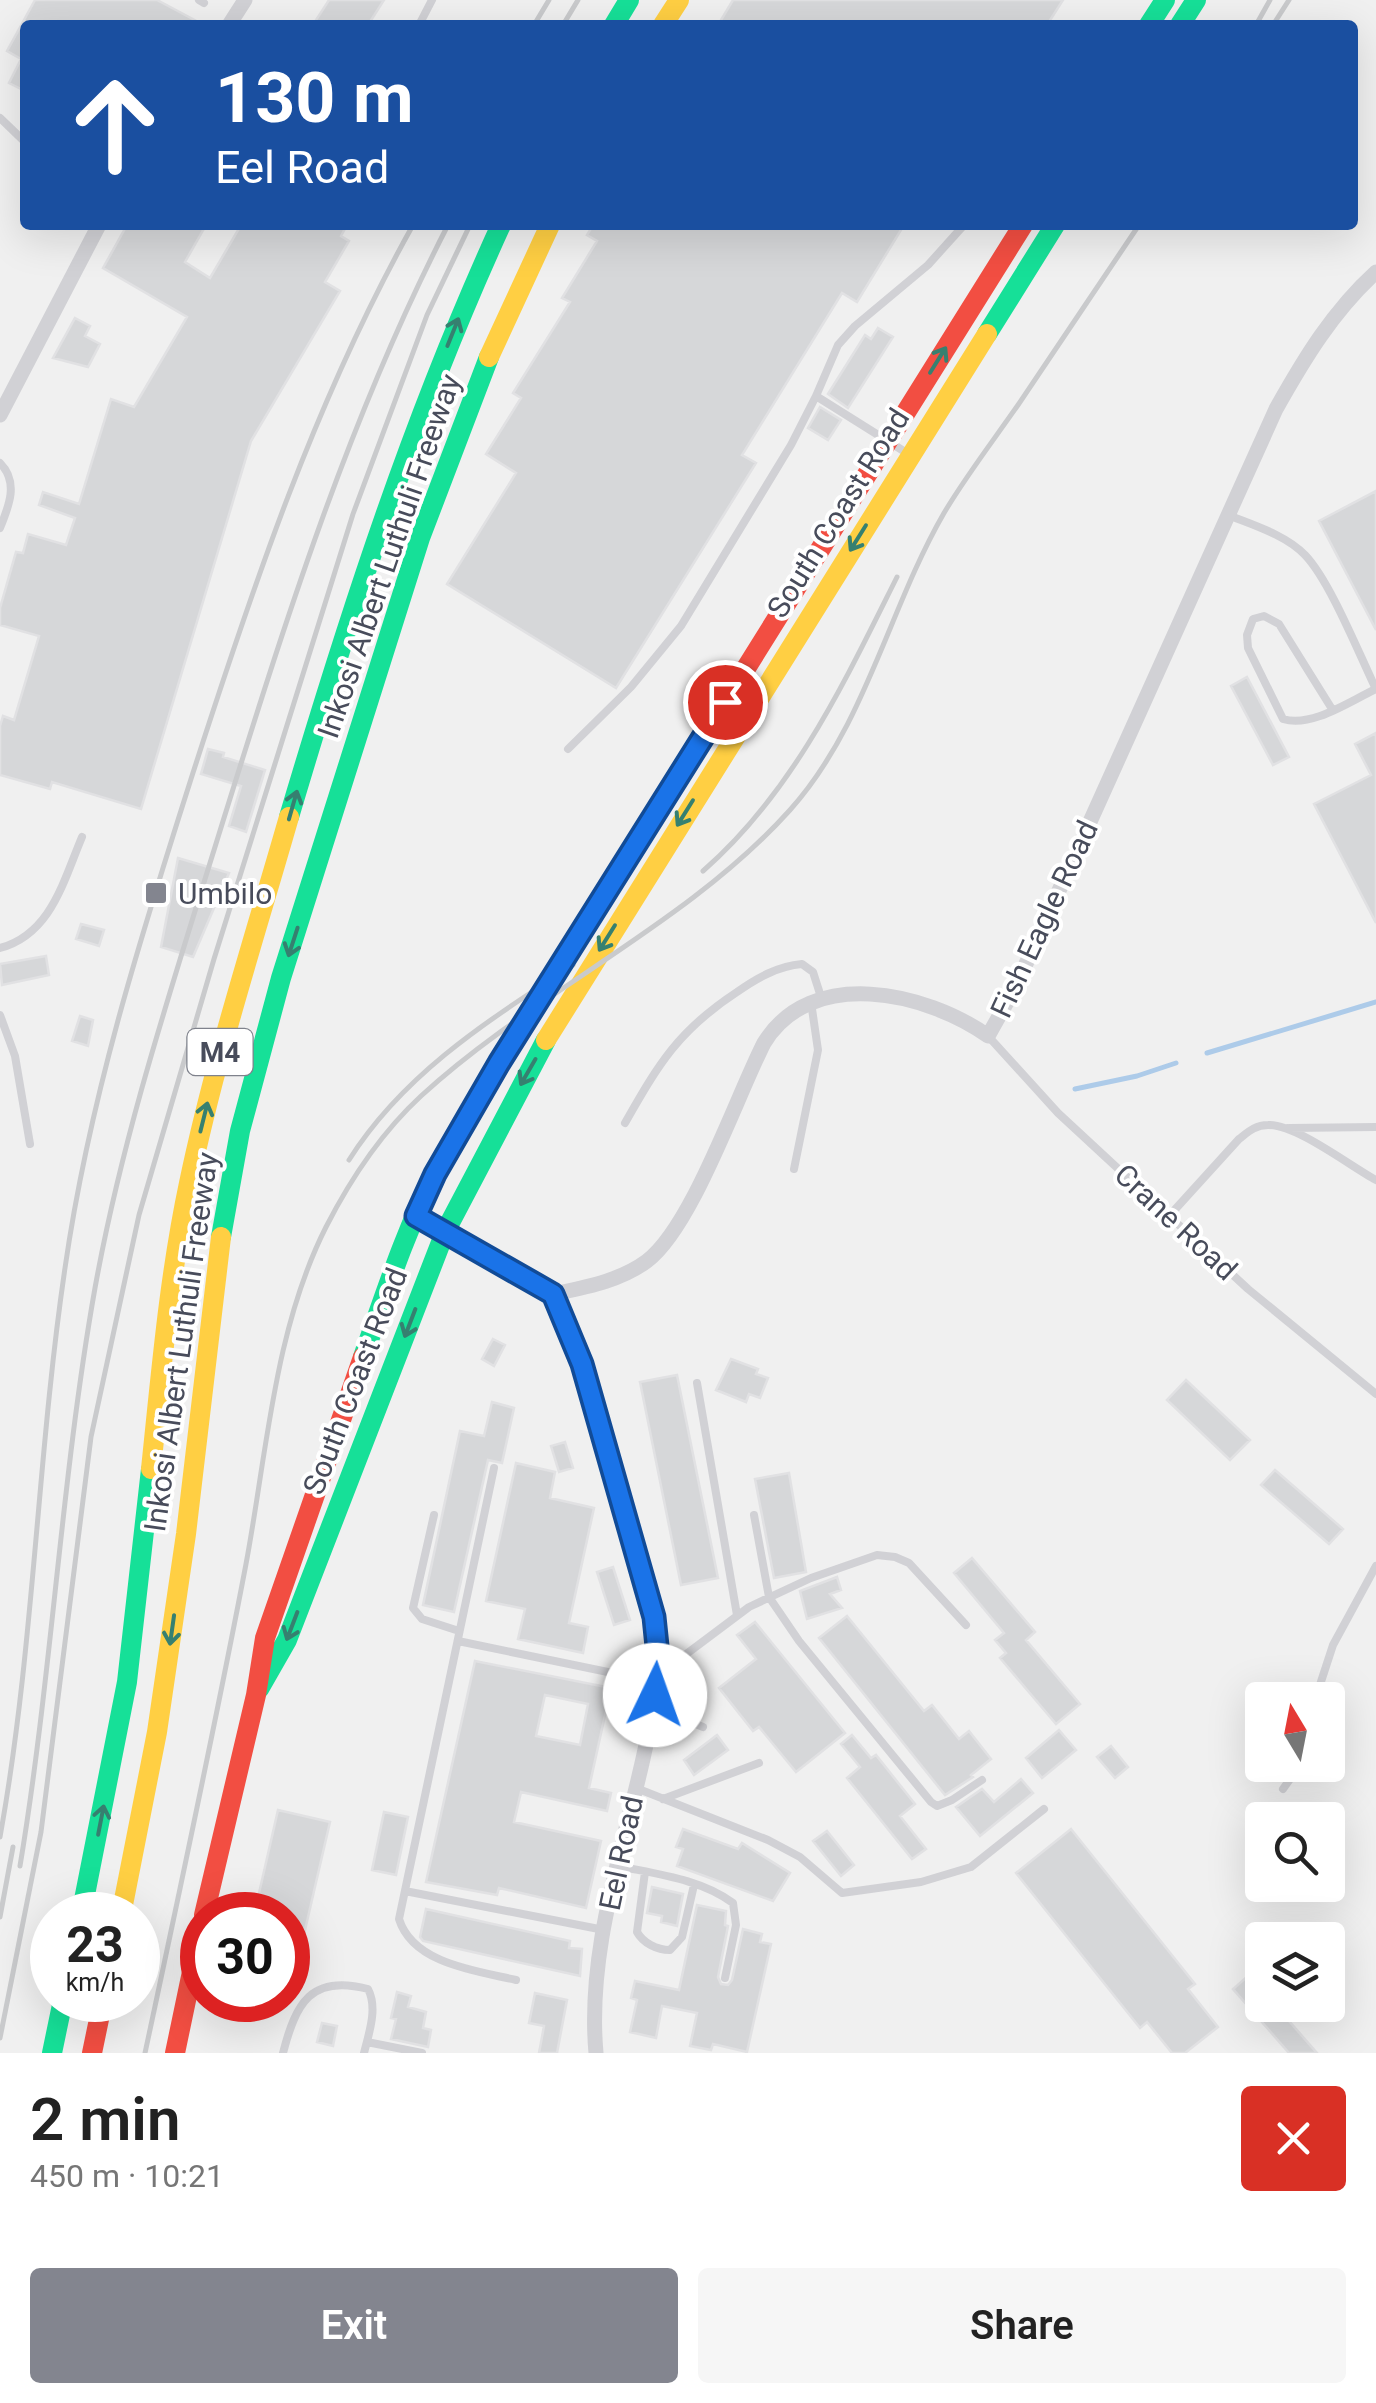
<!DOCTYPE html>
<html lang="en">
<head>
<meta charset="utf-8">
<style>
  body { margin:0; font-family:Roboto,sans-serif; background:#f6f6f6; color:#222; height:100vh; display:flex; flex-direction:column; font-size:38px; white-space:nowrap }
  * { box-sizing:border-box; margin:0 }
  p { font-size:32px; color:#767676 }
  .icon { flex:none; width:55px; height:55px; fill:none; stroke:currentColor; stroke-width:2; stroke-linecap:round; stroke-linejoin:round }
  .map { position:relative; height:2053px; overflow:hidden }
  .sheet { display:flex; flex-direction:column; background:#fff; flex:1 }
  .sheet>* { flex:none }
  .banner { position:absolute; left:20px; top:20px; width:1338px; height:210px; border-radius:10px; box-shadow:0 10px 40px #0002; background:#1a4fa0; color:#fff; overflow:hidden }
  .needle { width:65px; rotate:350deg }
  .tools { position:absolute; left:1245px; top:1682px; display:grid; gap:20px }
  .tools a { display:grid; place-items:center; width:100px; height:100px; border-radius:10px; background:#fff; box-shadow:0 10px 40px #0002; font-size:50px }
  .speed { position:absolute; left:30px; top:1892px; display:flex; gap:20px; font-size:50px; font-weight:700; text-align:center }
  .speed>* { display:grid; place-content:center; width:130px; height:130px; border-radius:50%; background:#fff; box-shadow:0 10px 40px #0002; line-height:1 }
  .speed small { font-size:25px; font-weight:400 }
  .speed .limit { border:15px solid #d22; background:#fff; color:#111 }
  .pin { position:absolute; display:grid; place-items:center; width:85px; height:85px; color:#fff; margin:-42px; border:5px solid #fff; border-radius:50%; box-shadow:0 2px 10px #0007 }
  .me { position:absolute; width:110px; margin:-55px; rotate:3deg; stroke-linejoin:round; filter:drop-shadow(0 0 8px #0008) }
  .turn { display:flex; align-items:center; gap:35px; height:210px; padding:0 30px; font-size:45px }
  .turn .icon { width:130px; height:130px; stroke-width:2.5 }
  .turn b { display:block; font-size:70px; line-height:85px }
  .round { display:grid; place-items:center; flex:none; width:105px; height:105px; border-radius:10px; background:#f6f6f6 }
  .overview { display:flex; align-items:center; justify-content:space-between; height:170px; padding:0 30px }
  h1 { font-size:60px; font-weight:600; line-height:75px }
  .action { display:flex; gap:20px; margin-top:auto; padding:20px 30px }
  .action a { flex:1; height:115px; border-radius:10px; background:#83858f; color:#fff; font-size:40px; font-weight:600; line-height:115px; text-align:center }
  .action a+a { background:#f6f6f6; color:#222 }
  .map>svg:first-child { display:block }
</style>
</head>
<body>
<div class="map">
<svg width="1376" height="2053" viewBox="0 0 1376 2053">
  <rect width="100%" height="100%" fill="#f0f0f0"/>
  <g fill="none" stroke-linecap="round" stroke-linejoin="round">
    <path stroke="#adcbe9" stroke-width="5" d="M 1207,1053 L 1376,1002
      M 1075,1089 L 1137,1076 L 1176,1063"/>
  </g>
  <path fill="#d6d7d9" stroke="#e1e1e3" stroke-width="2.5" fill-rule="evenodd" d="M 35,0 L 157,0 L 204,25 L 25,25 L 25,91 L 9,83 L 21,59 L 7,51 Z
    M 329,0 L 384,0 L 368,25 L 324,25 L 316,20 Z
    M 733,0 L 1063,0 L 1047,25 L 718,25 Z
    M 127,225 L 206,225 L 185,262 L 210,278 L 241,225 L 347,225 L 341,236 L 349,241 L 325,282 L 340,291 L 251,441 L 141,809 L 52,782 L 50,789 L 0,775 L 0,726 L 3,716 L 14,720 L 39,636 L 0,625 L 0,608 L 16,552 L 23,553 L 28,534 L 66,545 L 75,518 L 39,505 L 43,492 L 79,504 L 111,399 L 134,407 L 187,317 L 103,268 Z
    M 593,225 L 904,225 L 857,302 L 842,293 L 742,455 L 756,463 L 616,688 L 447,584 L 516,473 L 486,454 L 521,398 L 513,393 L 570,302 L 562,298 L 597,241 L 587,235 Z
    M 75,318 L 90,326 L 85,336 L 100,344 L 88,367 L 53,358 Z
    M 878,328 L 893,337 L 848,408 L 828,394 L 865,335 L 871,339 Z
    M 820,407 L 841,420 L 828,440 L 808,428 Z
    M 1376,491 L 1376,630 L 1319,521 Z
    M 1247,677 L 1289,757 L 1273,765 L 1231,686 Z
    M 1376,733 L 1376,923 L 1314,804 L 1371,775 L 1355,744 Z
    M 208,749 L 224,753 L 223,757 L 265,770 L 246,832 L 229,826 L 241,786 L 201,774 Z
    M 178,858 L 229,873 L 193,957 L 161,947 Z
    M 81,924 L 104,930 L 99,946 L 76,939 Z
    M 46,956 L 49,975 L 2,985 L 0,964 Z
    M 80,1016 L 93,1020 L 88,1046 L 72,1041 Z
    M 493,1339 L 505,1345 L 494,1366 L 482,1359 Z
    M 731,1359 L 758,1369 L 756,1374 L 768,1378 L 760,1398 L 749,1394 L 746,1402 L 716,1390 Z
    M 677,1375 L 718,1578 L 681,1585 L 640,1382 Z
    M 1186,1380 L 1250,1440 L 1230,1460 L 1167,1400 Z
    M 492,1402 L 514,1408 L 502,1463 L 488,1460 L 454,1612 L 423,1605 L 460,1431 L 484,1436 Z
    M 565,1442 L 573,1468 L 559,1472 L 551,1446 Z
    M 516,1463 L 555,1472 L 550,1498 L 594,1508 L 569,1623 L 588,1627 L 583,1653 L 518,1639 L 525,1609 L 486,1601 Z
    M 1275,1470 L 1343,1529 L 1329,1544 L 1261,1485 Z
    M 789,1473 L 806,1572 L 774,1578 L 755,1479 Z
    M 972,1558 L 1035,1632 L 1026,1640 L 1080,1704 L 1056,1724 L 1000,1658 L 1006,1653 L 995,1640 L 1004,1633 L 954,1573 Z
    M 613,1567 L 630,1620 L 614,1625 L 597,1572 Z
    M 837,1577 L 841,1590 L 830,1594 L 842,1608 L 807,1619 L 800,1591 Z
    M 847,1616 L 924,1711 L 932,1705 L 959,1739 L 969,1731 L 991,1759 L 971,1775 L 973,1777 L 945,1795 L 819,1638 Z
    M 755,1622 L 845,1733 L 796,1772 L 759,1727 L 753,1731 L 719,1688 L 756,1659 L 737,1635 Z
    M 475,1661 L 611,1688 L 589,1788 L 611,1793 L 607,1811 L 521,1792 L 514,1822 L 601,1841 L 586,1908 L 499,1888 L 497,1895 L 426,1882 ZM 545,1695 L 588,1704 L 580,1745 L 536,1736 Z
    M 1059,1730 L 1076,1750 L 1042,1778 L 1026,1758 Z
    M 717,1735 L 728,1750 L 694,1775 L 684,1760 Z
    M 852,1735 L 871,1758 L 876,1755 L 915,1804 L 900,1816 L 926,1849 L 912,1859 L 847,1778 L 860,1767 L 841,1744 Z
    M 1111,1746 L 1128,1767 L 1115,1778 L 1097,1757 Z
    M 1021,1779 L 1033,1793 L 980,1836 L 956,1807 L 982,1789 L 994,1802 Z
    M 278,1810 L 330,1822 L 293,1982 L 288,1982 L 288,1915 L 254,1915 Z
    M 384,1812 L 408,1817 L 396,1875 L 372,1870 Z
    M 683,1829 L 738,1849 L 742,1843 L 790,1873 L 773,1901 L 677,1866 L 683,1849 L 676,1847 Z
    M 1071,1829 L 1195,1984 L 1188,1989 L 1218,2027 L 1185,2053 L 1172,2053 L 1147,2022 L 1140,2028 L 1016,1873 Z
    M 827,1831 L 854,1865 L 841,1876 L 813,1841 Z
    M 652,1887 L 683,1894 L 677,1926 L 661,1922 L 662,1916 L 647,1913 Z
    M 697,1905 L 726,1911 L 725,1925 L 728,1926 L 718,1977 L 721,1984 L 728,1985 L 732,1980 L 743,1929 L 762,1934 L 760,1942 L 771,1944 L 747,2052 L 713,2044 L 711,2050 L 690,2046 L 697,2013 L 662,2006 L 656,2038 L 630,2032 L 637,2000 L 631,1998 L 635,1981 L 679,1990 Z
    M 426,1909 L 570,1941 L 569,1948 L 582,1949 L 580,1976 L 423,1941 L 420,1937 Z
    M 1249,1975 L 1262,1990 L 1262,2005 L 1275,2005 L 1317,2053 L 1289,2053 L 1233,1989 Z
    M 397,1992 L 411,1996 L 408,2007 L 426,2012 L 423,2028 L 431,2030 L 428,2047 L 391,2039 L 396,2019 L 391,2018 Z
    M 535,1993 L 567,2000 L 557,2053 L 539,2053 L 544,2026 L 529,2023 Z
    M 322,2023 L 337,2026 L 333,2046 L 317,2042 Z"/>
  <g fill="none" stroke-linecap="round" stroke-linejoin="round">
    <path stroke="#d1d1d5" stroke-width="8" d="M 199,0 L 204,3
      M 419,25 L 432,0
      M 0,118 L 25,142
      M 816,396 L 838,345 L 855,326 L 928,265 L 964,225
      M 0,463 C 19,482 9,506 0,528
      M 1228,515 C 1253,525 1286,535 1305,555 C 1330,581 1359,654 1376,689
      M 1332,709 L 1279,624 L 1264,616 L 1253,619 L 1247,635 L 1248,648 L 1283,719 C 1312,728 1350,701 1376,689
      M 568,749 L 631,687 L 681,626 L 791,445 L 816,396 L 910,455
      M 0,948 C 51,934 63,882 82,837
      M 0,1015 L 15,1056 L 30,1144
      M 988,1036 L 1058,1113 L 1248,1289 L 1376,1394
      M 625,1123 C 659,1063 679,1030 737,992 C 757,978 778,966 802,964 L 813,972 L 821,997
      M 1289,1128 L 1376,1127
      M 794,1169 L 818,1050 L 811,1002
      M 1170,1215 L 1239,1139 C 1248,1132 1255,1125 1268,1125 C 1296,1124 1350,1166 1376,1180
      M 697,1383 L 737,1615
      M 494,1468 L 399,1919 C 413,1964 477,1971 516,1980
      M 434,1515 L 413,1608 L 422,1619 L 459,1631
      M 754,1515 L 769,1597 L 799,1641 L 931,1802 L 937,1806 L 952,1800 L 982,1780
      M 458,1641 L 632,1677 L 657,1676 L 749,1607 L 811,1578 L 877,1555 L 895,1557 L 909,1563 L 966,1625
      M 1315,1700 L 1333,1645 L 1376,1566
      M 654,1707 L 703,1727
      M 636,1788 L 768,1840 L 800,1857 L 842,1893 L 921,1882 L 971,1867 L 1044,1809
      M 1283,1789 L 1300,1765
      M 663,1799 L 759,1763
      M 618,1866 C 656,1874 701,1879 733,1903 L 736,1925 L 725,1978
      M 645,1872 L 637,1932 C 643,1943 657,1950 670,1950 L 682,1937 L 694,1885
      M 405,1891 L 604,1930
      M 367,2042 L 422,2053
      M 283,2053 C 296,2003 311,1974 368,1989 C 378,2008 369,2033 364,2053"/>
    <path stroke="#d1d1d5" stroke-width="15" d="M 229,25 L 245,0
      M 0,415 L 99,225
      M 416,1217 L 553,1294 L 582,1364 L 654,1617 L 659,1656 L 655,1695 C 638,1814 585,1932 596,2053
      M 553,1294 C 586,1287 620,1281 647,1261 C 692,1227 736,1098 764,1043 C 811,966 926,992 988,1036 L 1016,986 L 1276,409 C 1304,359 1333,311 1376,272"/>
    <path stroke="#16e098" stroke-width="20" d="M 614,25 L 629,0
      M 1149,25 L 1165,0
      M 1180,25 L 1196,0
      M 987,334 L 1055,225
      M 289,817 C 349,615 413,417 501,225
      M 221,1237 L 240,1131 L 281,978 L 420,538 L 489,357
      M 363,1357 C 385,1295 405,1231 436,1172 C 494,1062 565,958 631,852
      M 259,1689 L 287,1640 L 445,1232 L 546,1040
      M 81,1915 L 127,1682 L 151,1469
      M 52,2053 L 63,2000"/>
    <path stroke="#ffcf43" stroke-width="20" d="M 663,25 L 679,0
      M 489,357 L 550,225
      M 546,1040 L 987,334
      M 151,1469 C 161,1374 169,1277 189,1183 C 215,1059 254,939 289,817
      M 121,1915 L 157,1732 L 186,1534 L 221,1237"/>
    <path stroke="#f24e42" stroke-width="20" d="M 631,852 L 1023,225
      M 204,1915 L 256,1695 L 265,1638 L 363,1357
      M 92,2053 L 103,2000
      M 175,2053 L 202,1924"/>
    <path stroke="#c9cacc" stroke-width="5" d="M 534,25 L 549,0
      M 563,25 L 578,0
      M 1256,25 L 1270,0
      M 1273,25 L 1289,0
      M 703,871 C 793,793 845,681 897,577
      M 349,1160 C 404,1073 489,1020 573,965
      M 0,1837 C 34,1649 37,1457 65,1268 C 89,1101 140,939 191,779 C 252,589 315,400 413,225
      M 20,1866 C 52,1674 61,1479 95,1288 C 123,1133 173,983 219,834 C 284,625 348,419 448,225
      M 0,1917 L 13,1847
      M 0,2038 L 41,1832 L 91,1437 L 139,1215 L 214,959 L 353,514 L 427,315 L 470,225
      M 145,2053 C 180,1890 215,1727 246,1564 C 267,1452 274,1330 326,1227 C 350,1180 382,1132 421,1096 C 534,992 687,925 790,810 C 866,725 888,610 944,513 C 966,476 993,441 1018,405 C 1059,345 1098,285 1139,225"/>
  </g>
  <defs><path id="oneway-shaft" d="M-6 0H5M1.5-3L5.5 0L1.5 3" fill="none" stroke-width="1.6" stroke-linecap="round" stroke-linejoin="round" transform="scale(2.5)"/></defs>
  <g stroke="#368070">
    <use href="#oneway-shaft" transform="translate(453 332) rotate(-68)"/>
    <use href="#oneway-shaft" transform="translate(938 360) rotate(-58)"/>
    <use href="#oneway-shaft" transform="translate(858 538) rotate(122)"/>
    <use href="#oneway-shaft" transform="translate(293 805) rotate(-74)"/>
    <use href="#oneway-shaft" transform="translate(685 813) rotate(122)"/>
    <use href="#oneway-shaft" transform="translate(607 938) rotate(122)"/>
    <use href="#oneway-shaft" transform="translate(293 942) rotate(108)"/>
    <use href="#oneway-shaft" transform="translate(528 1072) rotate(120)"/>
    <use href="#oneway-shaft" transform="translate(204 1117) rotate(-76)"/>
    <use href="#oneway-shaft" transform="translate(410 1323) rotate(111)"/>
    <use href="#oneway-shaft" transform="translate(292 1626) rotate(111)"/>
    <use href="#oneway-shaft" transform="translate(172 1630) rotate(98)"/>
    <use href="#oneway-shaft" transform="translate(101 1820) rotate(-79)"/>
  </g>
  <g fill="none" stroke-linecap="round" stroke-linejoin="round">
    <defs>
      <path id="route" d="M 655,1695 L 658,1656 L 654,1617 L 582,1364 L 553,1294 L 416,1216 L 435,1174 L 499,1063 L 725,702"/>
    </defs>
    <use href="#route" stroke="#114b97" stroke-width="25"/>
    <use href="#route" stroke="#1a73e8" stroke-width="18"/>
  </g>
  <rect fill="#83858f" stroke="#fff" stroke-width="4" x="144" y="881" width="24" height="24" rx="5"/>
  <g text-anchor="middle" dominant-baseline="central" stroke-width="8" stroke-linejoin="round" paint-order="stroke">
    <rect fill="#fff" stroke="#7f828c" stroke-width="2.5" x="187.5" y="1029" width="65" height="46" rx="8"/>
    <g font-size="28" font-weight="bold" fill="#484c5b">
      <text x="220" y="1052">M4</text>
    </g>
    <g font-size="30" fill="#484c5b" stroke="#fff">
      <text transform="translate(838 513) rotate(-58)">South Coast Road</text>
      <text transform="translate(389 556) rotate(-71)">Inkosi Albert Luthuli Freeway</text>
      <text transform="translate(1044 919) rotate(-65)">Fish Eagle Road</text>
      <text transform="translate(1176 1222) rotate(43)">Crane Road</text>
      <text transform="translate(181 1342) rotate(-82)">Inkosi Albert Luthuli Freeway</text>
      <text transform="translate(355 1381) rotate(-69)">South Coast Road</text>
      <text transform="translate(621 1853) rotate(-78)">Eel Road</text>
    </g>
    <g font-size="30" fill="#484c5b" stroke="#fff" text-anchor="start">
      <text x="178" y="893">Umbilo</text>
    </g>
  </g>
</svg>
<div class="tools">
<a><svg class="needle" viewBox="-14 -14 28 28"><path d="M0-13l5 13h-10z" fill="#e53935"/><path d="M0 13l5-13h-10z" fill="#767676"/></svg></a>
<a><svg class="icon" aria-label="search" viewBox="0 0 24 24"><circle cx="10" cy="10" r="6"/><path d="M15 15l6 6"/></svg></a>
<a><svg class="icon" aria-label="layers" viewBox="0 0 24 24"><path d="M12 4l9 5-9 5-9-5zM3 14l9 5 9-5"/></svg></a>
</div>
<div class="speed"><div>23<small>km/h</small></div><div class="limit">30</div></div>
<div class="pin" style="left:725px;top:702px;background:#d93025"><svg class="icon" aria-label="arrive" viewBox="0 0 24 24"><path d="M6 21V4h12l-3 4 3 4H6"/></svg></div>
<svg class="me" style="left:655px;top:1695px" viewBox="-20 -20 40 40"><circle r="19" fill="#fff"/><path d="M0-13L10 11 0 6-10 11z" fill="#1a73e8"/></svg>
<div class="banner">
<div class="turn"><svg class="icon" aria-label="ahead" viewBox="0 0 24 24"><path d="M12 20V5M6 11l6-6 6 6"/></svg><div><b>130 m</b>Eel Road</div></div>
</div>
</div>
<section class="sheet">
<div class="overview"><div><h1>2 min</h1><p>450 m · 10:21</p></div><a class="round" style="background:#d93025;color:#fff"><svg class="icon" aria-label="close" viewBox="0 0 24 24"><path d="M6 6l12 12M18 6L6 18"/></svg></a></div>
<div class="action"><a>Exit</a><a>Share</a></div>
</section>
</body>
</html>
